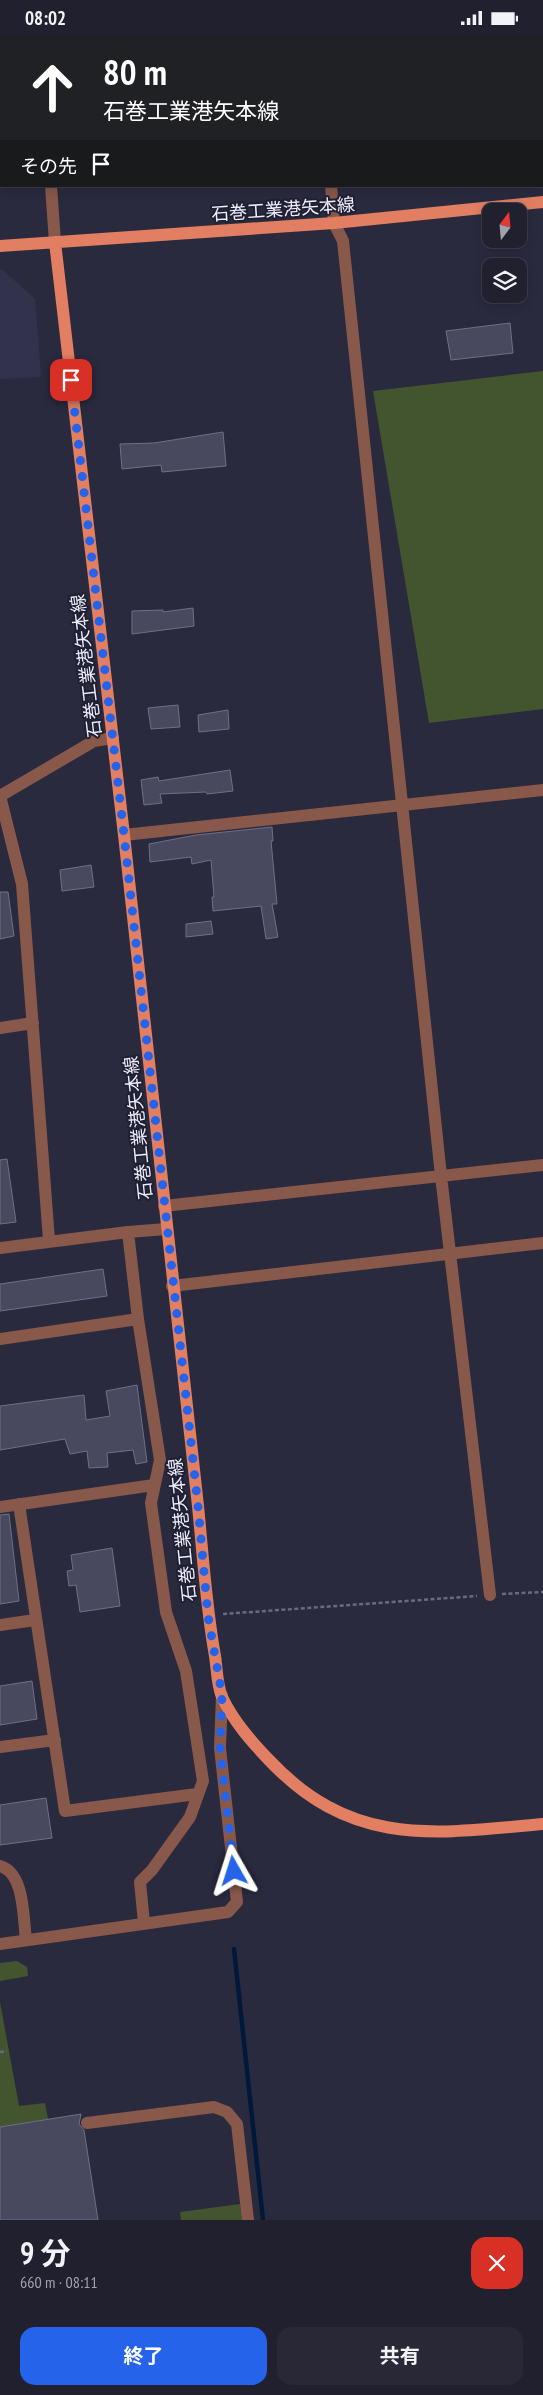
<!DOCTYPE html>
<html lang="ja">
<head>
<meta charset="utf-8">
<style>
  body { margin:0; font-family:"PT Sans Narrow","Noto Sans JP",sans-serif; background:#282837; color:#f1f3f6; height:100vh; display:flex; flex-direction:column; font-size:19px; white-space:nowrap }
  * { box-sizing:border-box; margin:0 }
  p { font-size:16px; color:#a2a3aa }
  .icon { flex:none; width:28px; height:28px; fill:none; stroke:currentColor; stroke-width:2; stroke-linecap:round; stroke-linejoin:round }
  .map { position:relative; height:2185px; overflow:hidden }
  .panel { display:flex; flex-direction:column; background:#20202f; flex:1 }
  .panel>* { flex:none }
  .guide { position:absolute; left:0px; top:0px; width:544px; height:152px; box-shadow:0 2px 12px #0003,0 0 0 1px #3d3e4b; background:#202124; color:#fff; overflow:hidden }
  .needle { width:32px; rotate:16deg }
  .controls { position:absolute; left:482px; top:168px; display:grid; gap:10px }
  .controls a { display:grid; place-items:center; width:45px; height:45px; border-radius:10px; background:#20202f; box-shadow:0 2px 12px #0003,0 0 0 1px #3d3e4b; font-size:25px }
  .pin { position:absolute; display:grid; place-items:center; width:42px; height:42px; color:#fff; margin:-21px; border-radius:10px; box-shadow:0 2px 8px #0006 }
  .me { position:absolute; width:55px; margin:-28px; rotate:354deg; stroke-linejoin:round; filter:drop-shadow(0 0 4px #0008) }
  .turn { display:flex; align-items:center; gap:18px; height:105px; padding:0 20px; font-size:22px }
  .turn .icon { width:65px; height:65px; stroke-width:2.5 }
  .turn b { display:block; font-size:35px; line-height:42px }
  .then { display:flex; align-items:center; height:48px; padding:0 20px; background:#0003; gap:10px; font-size:19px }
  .round { display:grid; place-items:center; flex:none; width:52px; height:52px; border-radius:15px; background:#282837 }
  .headline { display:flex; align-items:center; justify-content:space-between; height:85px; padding:0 20px }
  h1 { font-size:30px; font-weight:700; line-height:38px }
  .action { display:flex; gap:10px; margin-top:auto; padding:10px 20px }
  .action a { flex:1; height:58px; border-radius:15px; background:#2563eb; color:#fff; font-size:20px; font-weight:700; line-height:58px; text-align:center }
  .action a+a { background:#282837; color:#f1f3f6 }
  .status { display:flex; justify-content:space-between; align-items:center; height:35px; padding:0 25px; background:#20202f; direction:ltr }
  .status svg { height:14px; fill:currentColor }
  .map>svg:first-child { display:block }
</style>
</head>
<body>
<div class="status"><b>08:02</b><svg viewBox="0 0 49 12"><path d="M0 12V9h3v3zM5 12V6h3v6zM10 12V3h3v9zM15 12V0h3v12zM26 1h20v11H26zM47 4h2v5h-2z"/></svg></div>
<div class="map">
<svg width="543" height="2185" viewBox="0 0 543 2185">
  <rect width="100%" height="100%" fill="#2a2a3f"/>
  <path fill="#33324d" d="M 0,235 L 3,235 L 35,264 L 41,342 L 0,344 Z"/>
  <path fill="#43552e" d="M 543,336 L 543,674 L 429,688 L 373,356 Z
    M 17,1926 L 27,1932 L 28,1941 L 0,1946 L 0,1928 Z
    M 0,1967 L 19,2071 L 45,2068 L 48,2084 L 0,2092 Z
    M 240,2169 L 242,2185 L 181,2185 L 180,2177 Z"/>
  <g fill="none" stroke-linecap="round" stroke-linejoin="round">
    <path stroke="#00193a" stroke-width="4.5" d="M 234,1914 L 263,2185"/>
  </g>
  <path fill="#48485f" stroke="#6f7088" d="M 510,288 L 513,318 L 451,325 L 446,296 Z
    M 223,397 L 226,431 L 162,437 L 161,430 L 122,434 L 120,409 L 154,408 Z
    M 193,573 L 194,591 L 132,599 L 132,576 L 163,575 L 163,577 Z
    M 178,670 L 180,692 L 151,694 L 148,673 Z
    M 228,675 L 229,694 L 199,697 L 198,680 Z
    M 230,735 L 233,756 L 207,759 L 206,757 L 160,759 L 162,768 L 144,770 L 141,745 L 158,742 L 159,746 Z
    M 272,792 L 273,806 L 271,806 L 277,869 L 272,869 L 278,902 L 266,904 L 261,871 L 213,876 L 212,862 L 214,862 L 211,825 L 192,829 L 191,822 L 150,827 L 149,809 L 196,800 Z
    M 91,830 L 94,852 L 62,856 L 60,835 Z
    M 0,857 L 8,857 L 14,901 L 0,904 Z
    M 211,886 L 213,899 L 186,902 L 186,889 Z
    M 7,1124 L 16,1187 L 0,1189 L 0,1125 Z
    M 103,1234 L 107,1261 L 0,1276 L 0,1249 Z
    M 137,1350 L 147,1427 L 136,1429 L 133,1415 L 107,1418 L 108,1432 L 89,1433 L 87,1416 L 70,1419 L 65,1404 L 0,1415 L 0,1371 L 84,1360 L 86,1385 L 110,1381 L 106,1356 Z
    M 9,1479 L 19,1566 L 0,1569 L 0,1480 Z
    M 112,1513 L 120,1571 L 80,1577 L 76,1550 L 69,1551 L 67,1536 L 73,1535 L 71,1520 Z
    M 32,1646 L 37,1684 L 0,1690 L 0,1651 Z
    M 46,1763 L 52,1803 L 0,1810 L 0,1770 Z
    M 81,2079 L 79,2089 L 84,2095 L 98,2185 L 0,2185 L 0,2092 Z"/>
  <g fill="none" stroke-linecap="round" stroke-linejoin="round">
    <path stroke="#6a6a7d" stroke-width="2.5" stroke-dasharray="4 2.5" stroke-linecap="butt" d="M 502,1559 L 543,1557
      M 223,1579 L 477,1561
      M 0,2017 L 7,2016"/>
    <path stroke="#88584a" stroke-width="12" d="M 37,0 L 37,1
      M 316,0 L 316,1
      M 542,52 L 543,52
      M 51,151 L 55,207
      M 331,151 L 334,188 L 343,206 L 441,1141 L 490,1560
      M 0,761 L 22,849 L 49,1205
      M 0,761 L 94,706 L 113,703
      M 124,800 L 543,755
      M 0,993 L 33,988
      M 164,1171 L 543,1130
      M 128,1197 L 166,1194
      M 0,1213 L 128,1197 L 138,1284 L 160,1425 L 151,1468 L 166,1577 L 186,1636 L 203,1746 L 190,1782 L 152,1835 L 140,1847 L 144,1888
      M 172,1251 L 543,1208
      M 0,1304 L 138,1284
      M 19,1469 L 65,1776 L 197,1759
      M 0,1472 L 154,1450
      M 0,1590 L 35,1585
      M 0,1712 L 55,1705
      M 0,1831 C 25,1838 23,1883 26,1905
      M 0,1909 L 228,1877 L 237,1867 L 220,1713 L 222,1660
      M 87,2088 L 214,2072 L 227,2077 L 237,2089 L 248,2185"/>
    <path stroke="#e27f63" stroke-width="12" d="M 55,207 L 124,800 L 198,1471 C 203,1521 206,1571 215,1621 C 217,1634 217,1650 222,1662 C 234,1687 251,1706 269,1725 C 352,1813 434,1799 543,1789
      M 0,211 L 334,188 L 543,167"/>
  </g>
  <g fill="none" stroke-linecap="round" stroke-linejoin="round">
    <path stroke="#2563eb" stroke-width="9" stroke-dasharray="0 16.2" d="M 71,345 L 124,800 L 198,1471 L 208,1581 L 222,1660 L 220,1713 L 234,1836"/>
  </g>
  <g text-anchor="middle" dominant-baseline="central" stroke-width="4" stroke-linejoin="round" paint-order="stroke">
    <g font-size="18" fill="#ececfa" stroke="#202034">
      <text transform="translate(283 174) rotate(-4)">石巻工業港矢本線</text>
      <text transform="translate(86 631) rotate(-97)">石巻工業港矢本線</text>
      <text transform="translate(138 1093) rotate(-96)">石巻工業港矢本線</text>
      <text transform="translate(182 1495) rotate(-96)">石巻工業港矢本線</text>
    </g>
  </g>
</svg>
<div class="controls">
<a><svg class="needle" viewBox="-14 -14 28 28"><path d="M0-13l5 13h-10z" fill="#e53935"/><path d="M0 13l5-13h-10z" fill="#a2a3aa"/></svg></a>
<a><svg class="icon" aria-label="layers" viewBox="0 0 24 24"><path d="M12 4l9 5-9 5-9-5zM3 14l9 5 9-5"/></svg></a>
</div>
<div class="pin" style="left:71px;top:345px;background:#d93025"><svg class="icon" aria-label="arrive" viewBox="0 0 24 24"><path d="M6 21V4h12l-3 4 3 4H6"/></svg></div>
<svg class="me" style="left:234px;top:1836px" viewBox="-20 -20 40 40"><path d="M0-17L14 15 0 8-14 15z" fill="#2563eb" stroke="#fff" stroke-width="4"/></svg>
<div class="guide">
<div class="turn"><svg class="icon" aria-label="ahead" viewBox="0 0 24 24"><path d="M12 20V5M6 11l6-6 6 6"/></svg><div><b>80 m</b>石巻工業港矢本線</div></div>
<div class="then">その先<svg class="icon" aria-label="arrive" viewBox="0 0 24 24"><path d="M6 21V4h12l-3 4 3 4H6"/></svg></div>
</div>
</div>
<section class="panel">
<div class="headline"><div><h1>9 分</h1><p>660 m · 08:11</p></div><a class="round" style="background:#d93025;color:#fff"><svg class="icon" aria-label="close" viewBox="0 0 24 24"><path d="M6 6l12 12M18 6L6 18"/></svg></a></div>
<div class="action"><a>終了</a><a>共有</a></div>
</section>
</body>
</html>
